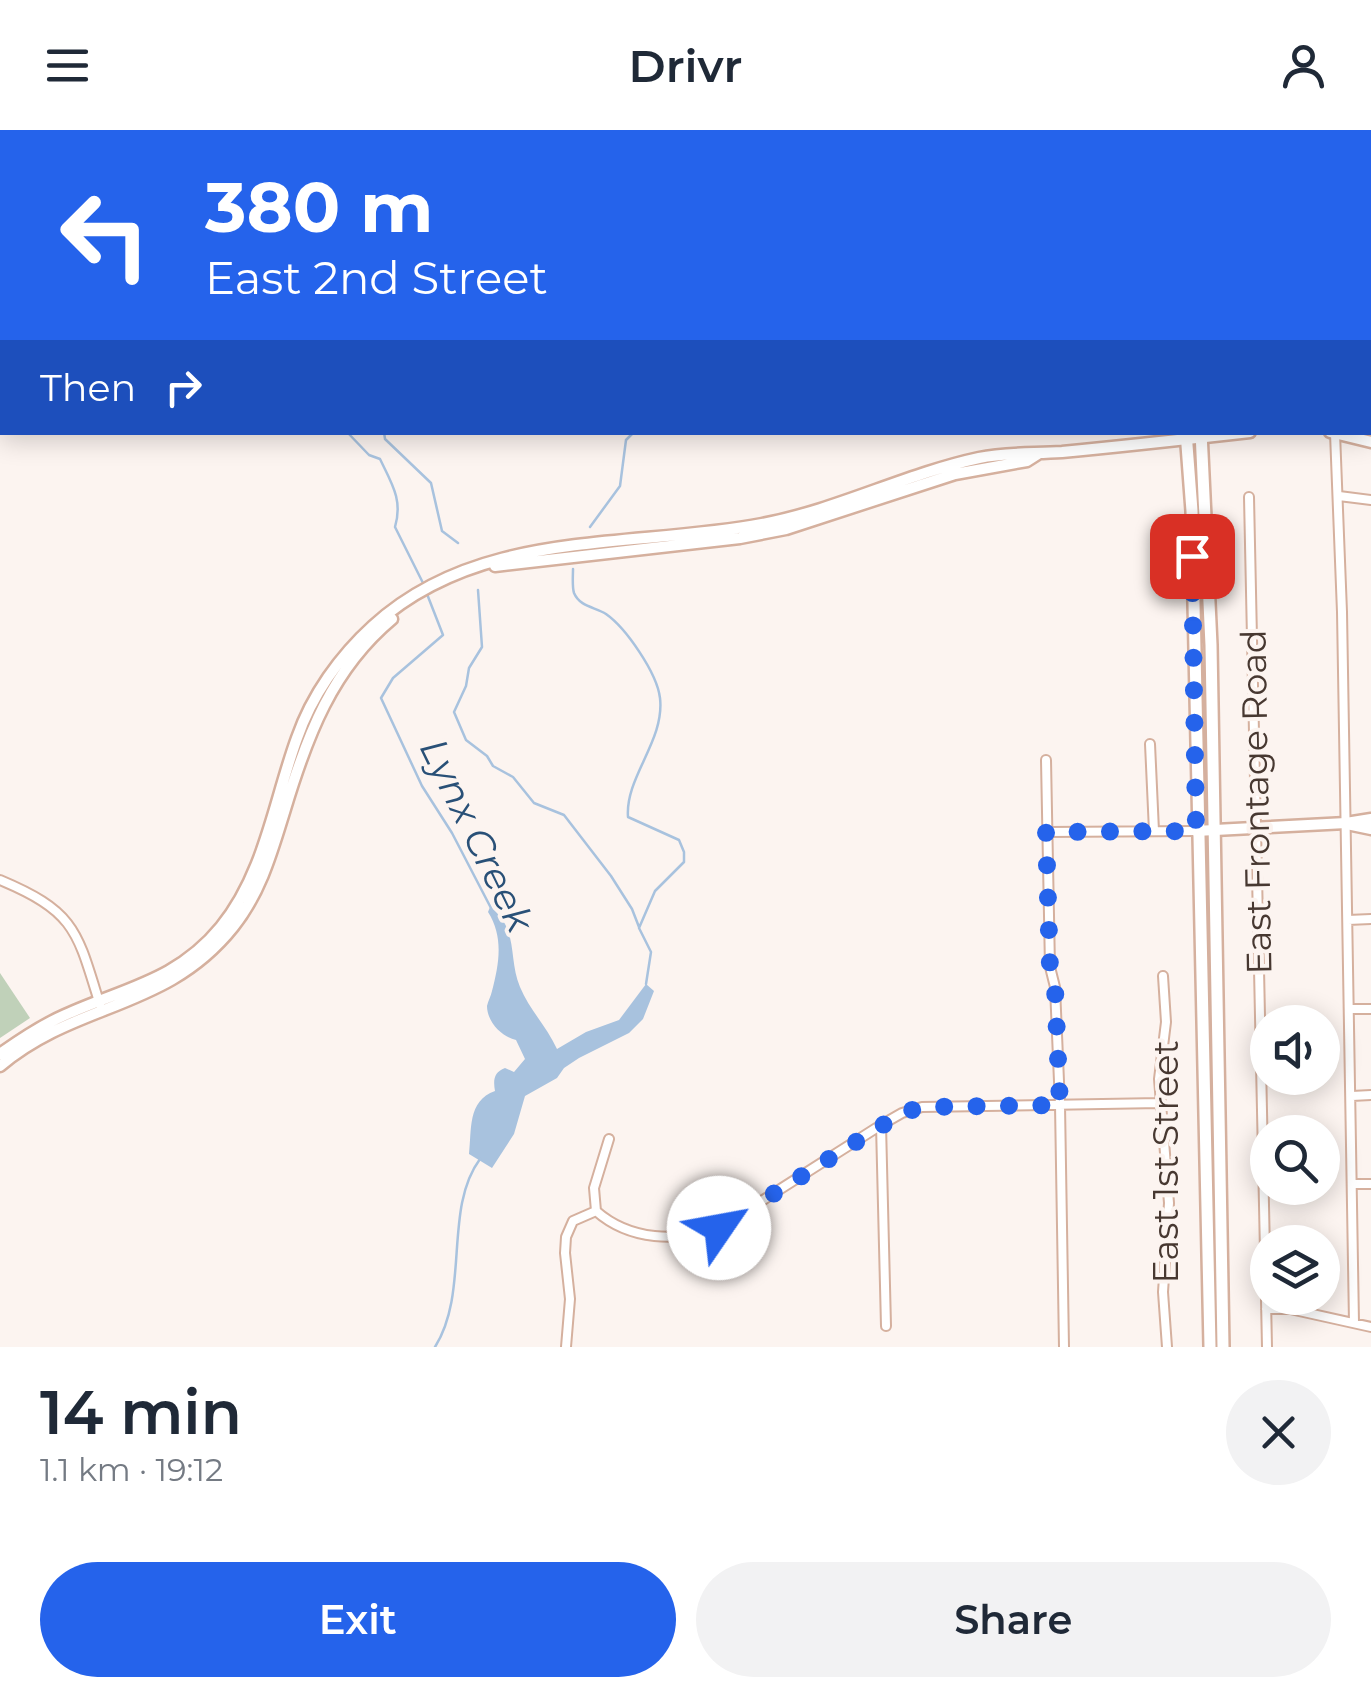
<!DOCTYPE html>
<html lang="en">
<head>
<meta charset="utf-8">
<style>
  body { margin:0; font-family:Montserrat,sans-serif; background:#f2f2f3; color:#1f2937; height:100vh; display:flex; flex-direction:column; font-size:38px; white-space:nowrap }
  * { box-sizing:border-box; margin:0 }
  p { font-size:32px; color:#747a83 }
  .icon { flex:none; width:55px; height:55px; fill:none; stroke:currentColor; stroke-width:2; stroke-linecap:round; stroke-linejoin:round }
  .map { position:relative; height:1217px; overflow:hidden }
  .side { display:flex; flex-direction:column; background:#fff; flex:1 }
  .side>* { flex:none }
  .banner { position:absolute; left:0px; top:0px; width:1372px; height:305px; box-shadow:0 5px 25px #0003; background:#2563eb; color:#fff; overflow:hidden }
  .tools { position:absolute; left:1250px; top:875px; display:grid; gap:20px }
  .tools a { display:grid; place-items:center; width:90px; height:90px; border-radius:50%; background:#fff; box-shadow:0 5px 25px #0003; font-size:50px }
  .pin { position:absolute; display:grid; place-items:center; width:85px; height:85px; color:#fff; margin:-42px; border-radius:20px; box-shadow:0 5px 15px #0006 }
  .me { position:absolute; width:110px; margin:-55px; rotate:57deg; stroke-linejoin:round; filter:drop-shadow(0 0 8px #0008) }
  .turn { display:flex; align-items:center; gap:35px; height:210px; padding:0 40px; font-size:45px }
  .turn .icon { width:130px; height:130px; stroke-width:2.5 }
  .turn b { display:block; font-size:70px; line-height:85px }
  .then { display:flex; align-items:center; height:95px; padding:0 40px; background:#0003; gap:20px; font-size:38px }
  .round { display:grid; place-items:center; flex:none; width:105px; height:105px; border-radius:52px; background:#f2f2f3 }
  .head { display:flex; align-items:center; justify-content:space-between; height:170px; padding:0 40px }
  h1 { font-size:60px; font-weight:600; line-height:75px }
  .button { display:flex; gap:20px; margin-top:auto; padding:20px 40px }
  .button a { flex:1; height:115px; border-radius:60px; background:#2563eb; color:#fff; font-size:40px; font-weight:600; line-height:115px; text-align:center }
  .button a+a { background:#f2f2f3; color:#1f2937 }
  header { display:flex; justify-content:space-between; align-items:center; height:130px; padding:0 40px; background:#fff; font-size:45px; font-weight:600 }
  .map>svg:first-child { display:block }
</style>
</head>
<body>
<header><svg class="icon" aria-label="menu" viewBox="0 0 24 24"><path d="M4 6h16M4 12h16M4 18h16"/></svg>Drivr<svg class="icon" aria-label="person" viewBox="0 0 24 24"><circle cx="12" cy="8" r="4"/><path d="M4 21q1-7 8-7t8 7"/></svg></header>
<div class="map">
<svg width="1371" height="1217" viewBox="0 0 1371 1217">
  <rect width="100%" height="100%" fill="#fcf4f0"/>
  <path fill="#c0d1b9" d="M 0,843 L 30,888 L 0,908 Z"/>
  <path fill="#a8c2de" d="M 490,777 C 519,798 508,829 520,857 C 529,879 547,897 557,919 L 586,902 L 619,890 L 646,854 L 654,861 L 643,889 L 629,903 L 579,928 L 564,938 L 557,948 L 525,966 L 514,1004 L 492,1038 L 469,1024 C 472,1000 467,971 495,961 C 493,950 494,942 505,938 L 514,942 L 525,929 L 516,910 C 502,907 487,892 487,876 C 488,871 491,866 492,861 C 499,834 504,807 488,782 Z"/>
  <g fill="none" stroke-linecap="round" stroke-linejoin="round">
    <path stroke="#a8c2de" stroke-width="2.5" d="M 148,0 L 151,2
      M 177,0 L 178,2
      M 560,0 L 562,2
      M 347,302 L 369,325 L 380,329 C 392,354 403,370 395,397 L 425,457
      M 384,302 L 385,309 L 431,353 L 442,401 L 458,413
      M 590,397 L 620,356 L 626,310 L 634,302
      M 573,439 C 573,446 572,457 574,463 C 580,477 595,477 606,484 C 626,498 657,543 660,568 C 665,611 625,647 628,687 L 679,710 L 684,722 L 684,732 L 655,761 L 639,798 L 651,822 L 646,854
      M 478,460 L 482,517 L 469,538 L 466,556 L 454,582 L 466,610 L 487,626 L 493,636 L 513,647 L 534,673 L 564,685 L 611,746 L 632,779 L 639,797
      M 427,464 L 443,505 L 393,548 L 381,568 L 422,656 L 452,703 L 492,780
      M 435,1217 C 470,1161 443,1079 480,1029"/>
    <defs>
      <path id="street" d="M 1370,142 L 1371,142
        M 1370,253 L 1371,253
        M 1335,303 L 1342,482 L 1354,1193
        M 1339,366 L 1371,370
        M 1249,367 L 1267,1217
        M 1150,614 L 1154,701
        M 1046,630 L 1050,837 L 1055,857 L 1060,975 L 1064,1217
        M 1047,702 L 1196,701
        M 0,750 C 76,782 77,801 100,875
        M 1348,790 L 1371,789
        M 1163,846 L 1166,892 L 1159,949 L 1169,1073 L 1163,1162 L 1167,1217
        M 1350,879 L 1371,879
        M 1352,966 L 1371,965
        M 881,995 L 886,1196
        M 609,1009 L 594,1058 L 596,1081 C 630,1111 677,1112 719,1098 L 881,995 L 902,983 L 922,977 L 1160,973
        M 1354,1054 L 1371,1054
        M 1266,1179 L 1290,1179 L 1371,1197
        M 566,1217 L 570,1169 L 565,1123 L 566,1107 L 573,1091 L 596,1081"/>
      <path id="secondary" d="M 1330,302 L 1371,312
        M 495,436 L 740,408 L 786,399 L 955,344 L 1027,331 L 1038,324
        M 1347,694 L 1371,699
        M 1196,701 L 1346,693 L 1371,689
        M 0,924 C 21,909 42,895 65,885 C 124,858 177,851 221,797 C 265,743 274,671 297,608 C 312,565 340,526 373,496 C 480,398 629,419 762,394 C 837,380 905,344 979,328 C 1007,322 1034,324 1062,322 C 1125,316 1188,309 1250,302
        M 0,936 C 77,871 166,881 233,797 C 261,762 272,721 285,679 C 307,606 332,539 392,489"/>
      <path id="primary" d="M 1092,0 L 1093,2
        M 1114,0 L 1116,2
        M 1186,302 L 1192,381 L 1210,1217
        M 1201,302 L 1211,515 L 1223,1217"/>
    </defs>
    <use href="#street" stroke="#d5b09e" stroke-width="12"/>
    <use href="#secondary" stroke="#d5b09e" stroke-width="15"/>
    <use href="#primary" stroke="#d5b09e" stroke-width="16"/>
    <use href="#street" stroke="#fff" stroke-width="8"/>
    <use href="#secondary" stroke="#fff" stroke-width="10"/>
    <use href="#primary" stroke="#fff" stroke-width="11"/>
  </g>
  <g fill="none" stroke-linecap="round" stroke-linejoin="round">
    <path stroke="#2563eb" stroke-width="18" stroke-dasharray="0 32.4" d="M 719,1098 L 902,983 L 922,977 L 1060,975 L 1055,858 L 1050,838 L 1046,702 L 1196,701 L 1192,426"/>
  </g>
  <g text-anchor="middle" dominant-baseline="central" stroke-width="8" stroke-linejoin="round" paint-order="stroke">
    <g font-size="35" fill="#473831" stroke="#fcf4f0">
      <text transform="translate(1256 672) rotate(-91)">East Frontage Road</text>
      <text transform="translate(1165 1032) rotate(-90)">East 1st Street</text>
    </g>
    <g font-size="38" font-style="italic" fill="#295077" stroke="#fcf4f0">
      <text transform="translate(477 705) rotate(64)">Lynx Creek</text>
    </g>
  </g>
</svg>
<div class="tools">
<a><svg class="icon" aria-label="sound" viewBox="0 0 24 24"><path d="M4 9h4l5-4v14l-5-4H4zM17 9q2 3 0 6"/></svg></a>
<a><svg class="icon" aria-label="search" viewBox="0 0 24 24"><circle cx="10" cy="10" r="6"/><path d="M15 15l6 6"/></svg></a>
<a><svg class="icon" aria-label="layers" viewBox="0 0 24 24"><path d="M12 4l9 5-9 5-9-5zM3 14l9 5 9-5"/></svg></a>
</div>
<div class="pin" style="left:1192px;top:426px;background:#d93025"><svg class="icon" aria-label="arrive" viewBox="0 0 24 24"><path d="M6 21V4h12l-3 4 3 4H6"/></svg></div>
<svg class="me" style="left:719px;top:1098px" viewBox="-20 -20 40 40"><circle r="19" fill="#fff"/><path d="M0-13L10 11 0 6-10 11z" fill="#2563eb"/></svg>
<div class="banner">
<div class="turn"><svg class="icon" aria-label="left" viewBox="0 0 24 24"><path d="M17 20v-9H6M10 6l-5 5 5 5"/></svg><div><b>380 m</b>East 2nd Street</div></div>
<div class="then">Then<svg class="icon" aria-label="right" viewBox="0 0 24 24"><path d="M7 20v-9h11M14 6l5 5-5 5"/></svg></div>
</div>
</div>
<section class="side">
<div class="head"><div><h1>14 min</h1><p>1.1 km · 19:12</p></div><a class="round"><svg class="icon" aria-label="close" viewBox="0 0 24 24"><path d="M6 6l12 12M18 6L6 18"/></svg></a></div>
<div class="button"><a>Exit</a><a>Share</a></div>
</section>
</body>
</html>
